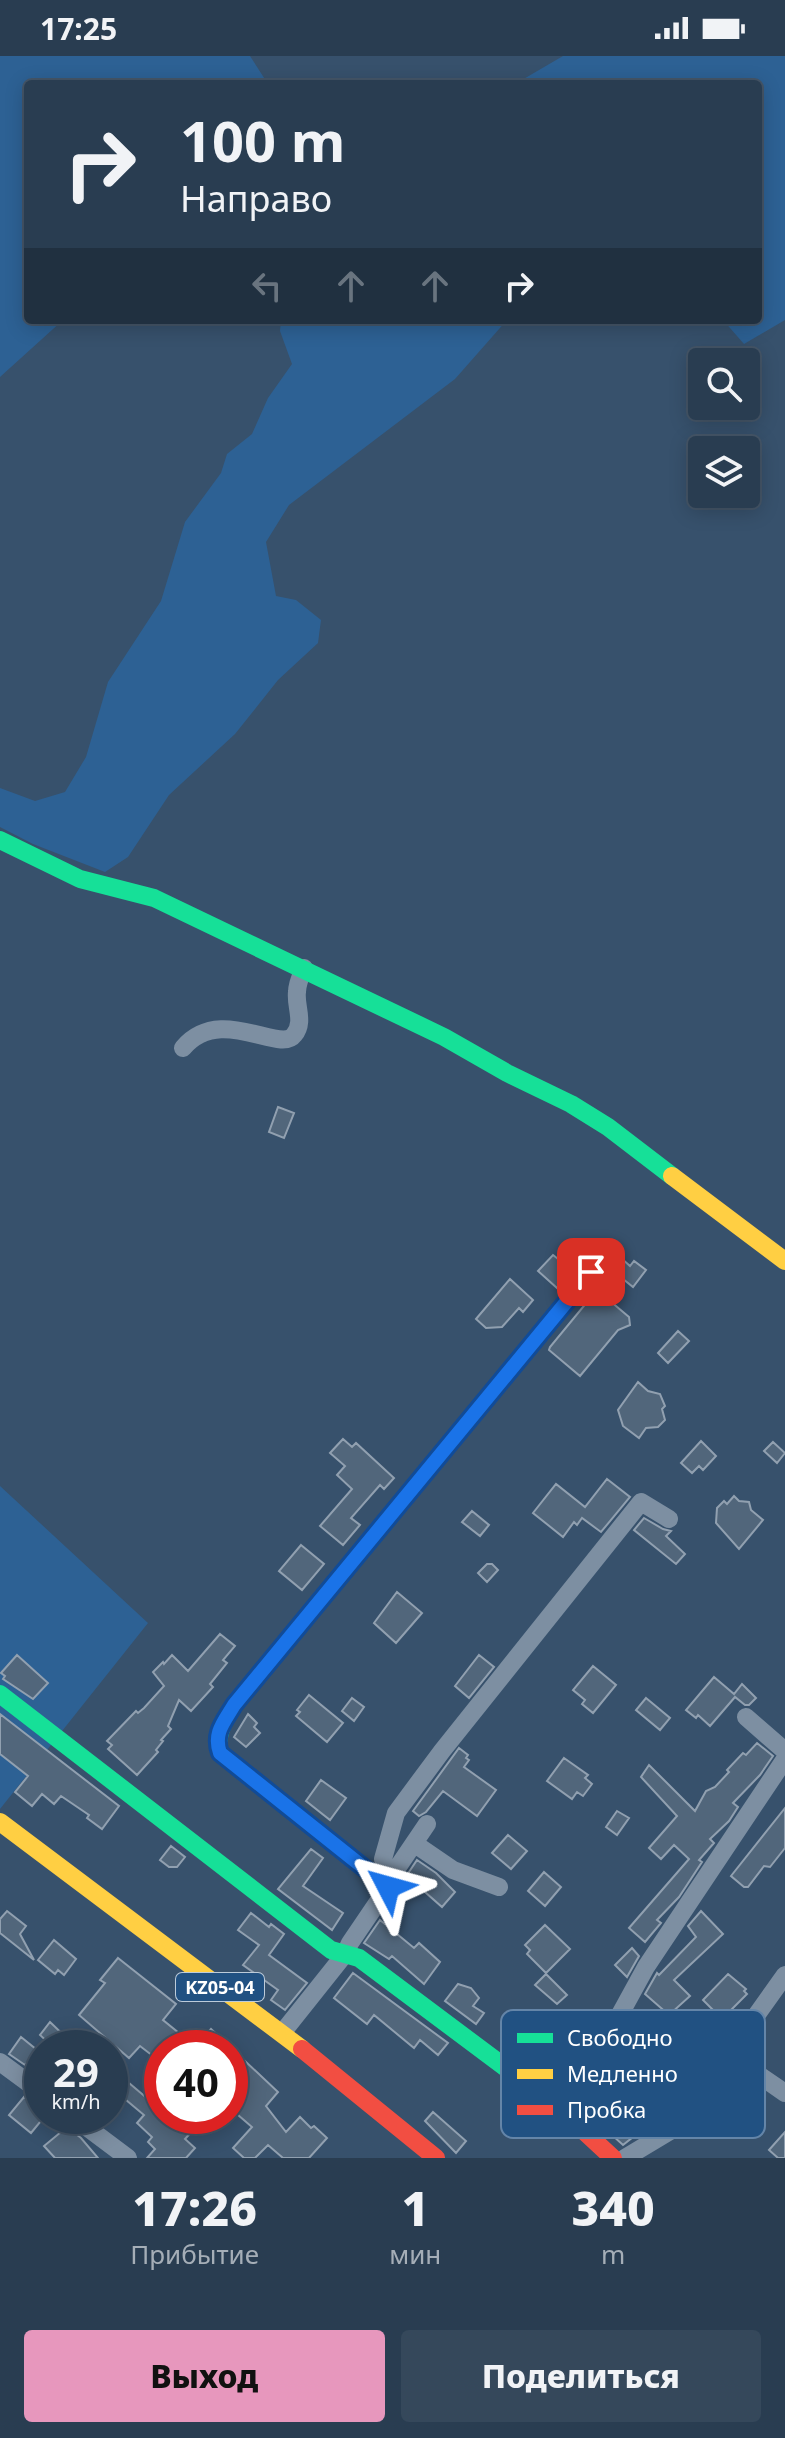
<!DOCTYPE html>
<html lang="ru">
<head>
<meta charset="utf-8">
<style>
  body { margin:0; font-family:"Noto Sans",sans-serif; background:#35485b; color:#f1f3f6; height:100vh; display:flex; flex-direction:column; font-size:30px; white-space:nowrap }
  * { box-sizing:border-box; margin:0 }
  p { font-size:26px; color:#a5aeb7 }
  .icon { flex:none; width:44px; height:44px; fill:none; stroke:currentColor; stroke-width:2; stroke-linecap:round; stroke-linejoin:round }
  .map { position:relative; height:2102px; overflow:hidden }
  .panel { display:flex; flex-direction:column; background:#293d51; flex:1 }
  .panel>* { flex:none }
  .top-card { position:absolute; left:24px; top:24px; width:738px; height:244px; border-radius:8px; box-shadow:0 4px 20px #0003,0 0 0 2px #455668; background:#293d51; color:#f1f3f6; overflow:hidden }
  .tools { position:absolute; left:688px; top:292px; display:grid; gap:16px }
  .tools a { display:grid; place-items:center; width:72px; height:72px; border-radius:8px; background:#293d51; box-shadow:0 4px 20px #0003,0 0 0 2px #455668; font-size:40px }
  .speed { position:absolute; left:24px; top:1974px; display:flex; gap:16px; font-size:40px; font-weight:700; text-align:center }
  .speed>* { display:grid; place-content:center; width:104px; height:104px; border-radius:50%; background:#293d51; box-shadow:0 4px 20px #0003,0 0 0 2px #455668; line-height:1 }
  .speed small { font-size:20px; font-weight:400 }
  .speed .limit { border:12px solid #d22; background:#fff; color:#111 }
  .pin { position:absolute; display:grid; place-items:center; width:68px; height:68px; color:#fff; margin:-34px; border-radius:16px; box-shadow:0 4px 12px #0006 }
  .me { position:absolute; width:88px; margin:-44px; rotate:309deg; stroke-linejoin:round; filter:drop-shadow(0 0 6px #0008) }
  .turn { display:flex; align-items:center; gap:28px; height:168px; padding:0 24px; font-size:36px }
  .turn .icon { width:104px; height:104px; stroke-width:2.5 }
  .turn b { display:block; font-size:56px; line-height:68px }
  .lanes { display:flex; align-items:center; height:76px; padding:0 24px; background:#0003; justify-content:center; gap:40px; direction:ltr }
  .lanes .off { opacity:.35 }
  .eta { display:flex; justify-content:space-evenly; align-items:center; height:136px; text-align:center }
  .eta b { font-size:48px; font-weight:800; line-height:56px }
  .primary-button { display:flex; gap:16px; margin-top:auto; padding:16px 24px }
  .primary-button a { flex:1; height:92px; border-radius:8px; background:#e797bd; color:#111; font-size:32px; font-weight:800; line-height:92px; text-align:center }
  .primary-button a+a { background:#35485b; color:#f1f3f6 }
  .status { display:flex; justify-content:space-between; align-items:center; height:56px; padding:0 40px; background:#293d51; direction:ltr }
  .status svg { height:22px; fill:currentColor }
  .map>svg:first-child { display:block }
</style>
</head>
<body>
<div class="status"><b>17:25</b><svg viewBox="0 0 49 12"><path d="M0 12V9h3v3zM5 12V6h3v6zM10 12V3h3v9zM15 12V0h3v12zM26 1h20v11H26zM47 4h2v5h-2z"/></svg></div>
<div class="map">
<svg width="785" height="2102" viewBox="0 0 785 2102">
  <rect width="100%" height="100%" fill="#37516c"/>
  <path fill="#2d6194" d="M 0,0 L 250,0 L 268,28 L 28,28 L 28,264 L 63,264 L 0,321 Z
    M 563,0 L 785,0 L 785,264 L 744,288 L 723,264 L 758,264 L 758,28 L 515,28 Z
    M 281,264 L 507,264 L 455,323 L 289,449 L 266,486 L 276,540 L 296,544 L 321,564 L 318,587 L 278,624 L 235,678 L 169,739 L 128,801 L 105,816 L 33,788 L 0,771 L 0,732 L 35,745 L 65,736 L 86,701 L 108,626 L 161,545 L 185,466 L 221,417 L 227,398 L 252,378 L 268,342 L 292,308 L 280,275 Z
    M 0,1430 L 148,1567 L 0,1753 Z"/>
  <path fill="#51667b" stroke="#91a0b0" stroke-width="2" d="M 278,1051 L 294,1057 L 284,1082 L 269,1076 Z
    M 553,1199 L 572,1214 L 557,1232 L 538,1215 Z
    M 621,1202 L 630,1210 L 634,1205 L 646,1214 L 633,1231 L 612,1214 Z
    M 510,1223 L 533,1244 L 523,1256 L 519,1252 L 502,1271 L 486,1272 L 476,1263 Z
    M 597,1234 L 629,1261 L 630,1269 L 618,1274 L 580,1320 L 549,1294 L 550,1291 Z
    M 678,1275 L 689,1285 L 668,1307 L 658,1297 Z
    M 638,1326 L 648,1335 L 660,1338 L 665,1350 L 662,1353 L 665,1364 L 658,1371 L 646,1372 L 639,1382 L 623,1370 L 618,1354 Z
    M 343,1383 L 352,1391 L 356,1387 L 394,1422 L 384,1433 L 380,1429 L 351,1462 L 360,1469 L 343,1489 L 320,1470 L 352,1433 L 337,1419 L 345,1410 L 330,1397 Z
    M 701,1385 L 716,1400 L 703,1414 L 699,1410 L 692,1417 L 681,1407 Z
    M 773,1386 L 785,1397 L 777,1407 L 764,1395 Z
    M 607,1423 L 630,1441 L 601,1476 L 582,1462 L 577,1469 L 574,1466 L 563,1481 L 533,1457 L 556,1428 L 585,1451 Z
    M 734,1440 L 739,1445 L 749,1446 L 751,1454 L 763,1464 L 739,1493 L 716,1467 L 717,1452 L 724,1445 L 727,1448 Z
    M 472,1455 L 489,1469 L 480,1480 L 462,1466 Z
    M 644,1462 L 663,1473 L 671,1475 L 666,1480 L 685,1498 L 676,1508 L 634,1474 Z
    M 301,1489 L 324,1508 L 302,1534 L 279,1515 Z
    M 487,1508 L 492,1508 L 498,1514 L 487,1526 L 478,1517 Z
    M 397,1536 L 422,1557 L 396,1587 L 374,1567 Z
    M 220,1578 L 235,1590 L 223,1604 L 227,1607 L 210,1628 L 213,1631 L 191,1655 L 179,1644 L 168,1670 L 171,1673 L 161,1684 L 163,1685 L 156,1694 L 158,1696 L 137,1719 L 108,1693 L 112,1689 L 107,1685 L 136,1655 L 138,1657 L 144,1652 L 164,1630 L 153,1616 L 163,1606 L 164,1608 L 172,1599 L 188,1615 Z
    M 17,1599 L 48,1627 L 33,1643 L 3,1623 L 5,1620 L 1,1617 Z
    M 479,1599 L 494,1611 L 469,1642 L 455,1630 Z
    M 593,1610 L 616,1629 L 593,1657 L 582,1648 L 585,1644 L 573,1634 Z
    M 714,1621 L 734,1638 L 742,1628 L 756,1642 L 749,1649 L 745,1649 L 735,1641 L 710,1670 L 698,1659 L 696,1662 L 686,1654 Z
    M 309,1639 L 343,1667 L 327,1686 L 296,1660 L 300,1656 L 297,1654 Z
    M 352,1642 L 364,1651 L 354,1665 L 342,1655 Z
    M 646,1642 L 670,1662 L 660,1674 L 636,1654 Z
    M 0,1658 L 119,1750 L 102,1773 L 87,1762 L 89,1759 L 61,1740 L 54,1748 L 42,1738 L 32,1750 L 15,1736 L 28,1720 L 0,1698 Z
    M 248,1658 L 257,1667 L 254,1671 L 260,1677 L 246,1691 L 234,1681 Z
    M 757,1687 L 773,1700 L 760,1719 L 733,1747 L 738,1751 L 729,1765 L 710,1783 L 714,1787 L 699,1804 L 702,1806 L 679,1841 L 657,1864 L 661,1867 L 645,1886 L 629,1872 L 689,1803 L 674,1789 L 661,1803 L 649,1792 L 677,1760 L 641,1721 L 649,1709 L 695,1755 L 706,1735 L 715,1731 L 729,1716 L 727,1714 L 743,1697 L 746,1699 Z
    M 459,1692 L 468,1699 L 466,1702 L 469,1704 L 464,1711 L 496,1734 L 477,1760 L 443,1735 L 426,1756 L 419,1760 L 413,1755 Z
    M 564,1702 L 588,1719 L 585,1722 L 592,1728 L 583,1740 L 577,1736 L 572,1743 L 547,1725 Z
    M 321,1724 L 346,1742 L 330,1764 L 306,1745 Z
    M 785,1752 L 785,1792 L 770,1811 L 764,1810 L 748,1831 L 744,1831 L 731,1820 Z
    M 617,1755 L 629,1762 L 617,1779 L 606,1771 Z
    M 508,1779 L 527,1795 L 511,1813 L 492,1797 Z
    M 171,1790 L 185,1801 L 177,1811 L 169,1811 L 160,1804 Z
    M 311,1793 L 323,1802 L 303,1830 L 343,1857 L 332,1874 L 278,1833 Z
    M 417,1804 L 436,1817 L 455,1836 L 442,1851 L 417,1829 L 393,1859 L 387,1854 L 401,1840 L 403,1825 Z
    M 544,1816 L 561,1831 L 545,1850 L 528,1835 Z
    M 7,1855 L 26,1870 L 20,1878 L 34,1904 L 0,1877 L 0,1863 Z
    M 701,1855 L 723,1878 L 674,1924 L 690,1940 L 669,1959 L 645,1938 L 657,1917 L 659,1919 L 696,1881 L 688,1870 Z
    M 251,1857 L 269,1871 L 271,1868 L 284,1878 L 269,1899 L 307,1927 L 285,1954 L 271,1944 L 278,1934 L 243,1909 L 259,1889 L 238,1874 Z
    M 380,1864 L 414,1892 L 419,1887 L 440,1906 L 424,1928 L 392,1900 L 389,1903 L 364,1887 Z
    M 545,1869 L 570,1893 L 546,1917 L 527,1898 L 530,1894 L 525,1889 Z
    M 54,1884 L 76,1903 L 64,1919 L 58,1914 L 55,1918 L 38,1904 Z
    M 632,1892 L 639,1900 L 627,1921 L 615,1909 Z
    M 118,1902 L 176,1948 L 163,1964 L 195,1990 L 211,1973 L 278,2036 L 266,2050 L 286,2076 L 300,2061 L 311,2072 L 314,2070 L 327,2082 L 309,2102 L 283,2102 L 268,2089 L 255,2102 L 244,2102 L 233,2092 L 252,2071 L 230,2052 L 242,2036 L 230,2023 L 230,1992 L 162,1992 L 162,2007 L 140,1990 L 129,2002 L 79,1959 L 105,1927 L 100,1924 Z
    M 353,1917 L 448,1987 L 438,1999 L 420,1984 L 414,1992 L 374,1959 L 367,1968 L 334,1942 Z
    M 546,1918 L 567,1939 L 557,1948 L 535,1929 Z
    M 728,1918 L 746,1933 L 744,1935 L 747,1938 L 722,1963 L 703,1944 Z
    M 458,1928 L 471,1932 L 479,1942 L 473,1950 L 484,1957 L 476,1968 L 445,1945 Z
    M 50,1966 L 77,1992 L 54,1992 L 40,1979 Z
    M 21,1981 L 37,1994 L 25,2009 L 9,1998 Z
    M 122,2021 L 162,2055 L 162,2060 L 206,2060 L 185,2083 L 195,2092 L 186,2102 L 147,2102 L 155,2093 L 148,2086 L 152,2081 L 137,2067 L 144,2059 L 113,2033 Z
    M 574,2033 L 586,2044 L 590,2041 L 612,2064 L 616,2061 L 633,2081 L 623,2089 L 568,2039 Z
    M 24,2041 L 42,2055 L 42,2060 L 45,2060 L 31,2077 L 9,2059 Z
    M 433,2056 L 466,2085 L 456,2097 L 425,2065 Z
    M 67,2071 L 81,2082 L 98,2102 L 55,2102 L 44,2090 Z
    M 785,2076 L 785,2102 L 778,2102 L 769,2094 Z"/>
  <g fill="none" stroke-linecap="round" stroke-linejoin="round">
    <path stroke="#7d8fa2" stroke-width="18" d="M 183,992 C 220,948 280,998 294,979 C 305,966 295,950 297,936 C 297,928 301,919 304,912
      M 746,1661 L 785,1695
      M 415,1788 L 453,1814 L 499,1831
      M 387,1827 L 427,1768
      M 282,1977 L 345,1898 L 350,1887 L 388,1831 L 383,1803 L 396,1757 L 442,1695 L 641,1446 L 669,1463
      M 730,1999 L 785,2037
      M 0,2006 L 42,2037
      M 72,2060 L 128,2102
      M 673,2073 L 663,2044 L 625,1999 L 612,1973 L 646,1911 L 785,1703
      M 625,2102 L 690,2063 L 748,1971 L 785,1919"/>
    <path stroke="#16e098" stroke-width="18" d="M 0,784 L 80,823 L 154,842 L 444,981 L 507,1017 L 571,1048 L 608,1071 L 672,1120
      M 0,1638 L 331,1894 L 359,1902 L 534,2033
      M 388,1831 L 220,1697 C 215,1678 224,1665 234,1649 L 401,1447"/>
    <path stroke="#ffcf43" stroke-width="18" d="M 672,1120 L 785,1205
      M 0,1766 L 302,1993"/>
    <path stroke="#f24e42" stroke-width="18" d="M 401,1447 L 591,1216
      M 302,1993 L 436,2102
      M 534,2033 L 559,2052 L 613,2102"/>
  </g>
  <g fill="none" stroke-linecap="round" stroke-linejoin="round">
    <defs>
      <path id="route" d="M 388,1831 L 220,1697 C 213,1677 224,1666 234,1649 L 591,1216"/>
    </defs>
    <use href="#route" stroke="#114b97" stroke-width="20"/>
    <use href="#route" stroke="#1a73e8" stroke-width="14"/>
  </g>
  <g text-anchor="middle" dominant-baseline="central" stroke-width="8" stroke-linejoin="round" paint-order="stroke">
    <rect fill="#215182" stroke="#bccbda" stroke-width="2" x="176" y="1917" width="88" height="28" rx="6"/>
    <g font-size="18" font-weight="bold" fill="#fff">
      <text x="220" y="1931">KZ05-04</text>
    </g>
  </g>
  <rect x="501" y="1954" width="264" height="128" rx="12" fill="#215182" stroke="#6485a8" stroke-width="2"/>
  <rect x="517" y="1977" width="36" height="10" fill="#16e098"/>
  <rect x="517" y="2013" width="36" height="10" fill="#ffcf43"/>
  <rect x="517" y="2049" width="36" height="10" fill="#f24e42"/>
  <g font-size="22" fill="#fff">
    <text x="567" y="1990">Свободно</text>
    <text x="567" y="2026">Медленно</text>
    <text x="567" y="2062">Пробка</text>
  </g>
</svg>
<div class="tools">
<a><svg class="icon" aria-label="search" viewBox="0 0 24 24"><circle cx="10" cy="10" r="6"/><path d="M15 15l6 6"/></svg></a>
<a><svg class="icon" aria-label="layers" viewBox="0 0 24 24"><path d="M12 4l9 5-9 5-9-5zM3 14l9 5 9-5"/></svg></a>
</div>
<div class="speed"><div>29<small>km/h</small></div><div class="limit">40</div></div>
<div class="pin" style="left:591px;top:1216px;background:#d93025"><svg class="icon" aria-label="arrive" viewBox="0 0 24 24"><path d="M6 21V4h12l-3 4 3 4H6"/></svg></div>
<svg class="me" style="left:388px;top:1831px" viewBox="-20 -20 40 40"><path d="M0-17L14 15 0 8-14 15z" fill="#1a73e8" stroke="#fff" stroke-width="4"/></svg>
<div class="top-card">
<div class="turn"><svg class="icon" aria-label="right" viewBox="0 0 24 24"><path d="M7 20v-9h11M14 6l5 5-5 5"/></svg><div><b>100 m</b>Направо</div></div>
<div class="lanes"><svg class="icon off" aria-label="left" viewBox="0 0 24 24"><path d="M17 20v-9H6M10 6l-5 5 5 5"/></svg><svg class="icon off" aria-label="ahead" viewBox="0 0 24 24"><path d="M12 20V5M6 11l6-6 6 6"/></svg><svg class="icon off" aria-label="ahead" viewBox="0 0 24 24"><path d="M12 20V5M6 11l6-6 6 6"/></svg><svg class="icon" aria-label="right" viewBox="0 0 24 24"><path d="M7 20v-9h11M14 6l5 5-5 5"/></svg></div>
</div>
</div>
<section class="panel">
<div class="eta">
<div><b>17:26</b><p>Прибытие</p></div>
<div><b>1</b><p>мин</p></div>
<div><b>340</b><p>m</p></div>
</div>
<div class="primary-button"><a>Выход</a><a>Поделиться</a></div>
</section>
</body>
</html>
